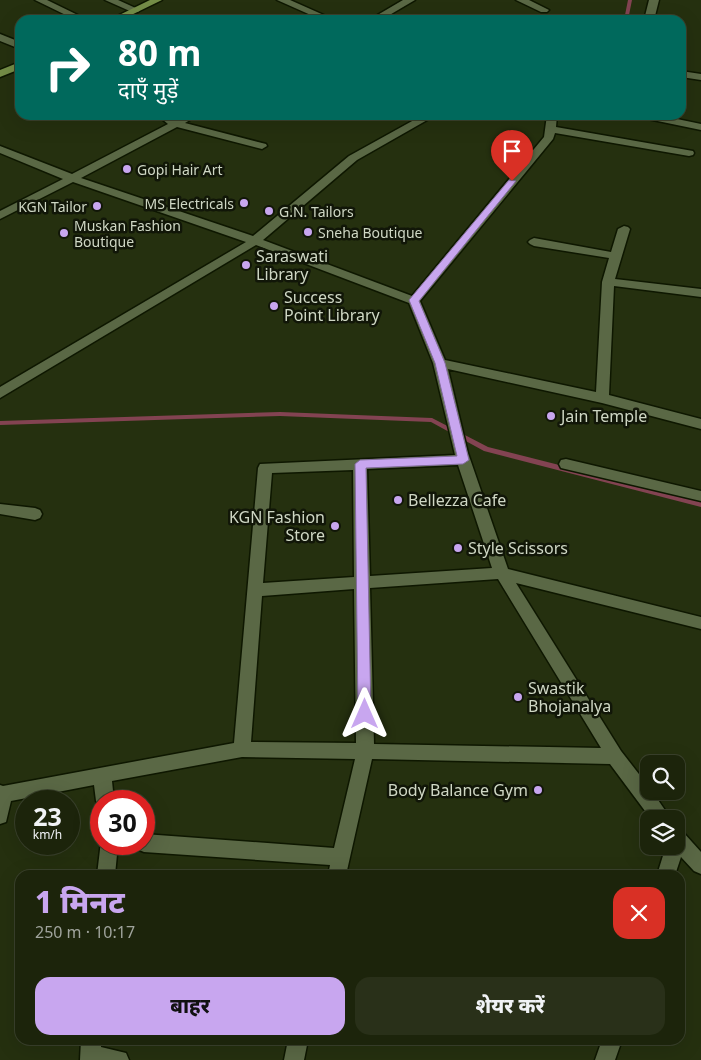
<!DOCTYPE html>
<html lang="hi">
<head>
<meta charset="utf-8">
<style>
  body { margin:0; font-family:"Noto Sans","Noto Sans Devanagari",sans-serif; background:#293019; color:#f1f3f6; height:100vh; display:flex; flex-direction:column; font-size:19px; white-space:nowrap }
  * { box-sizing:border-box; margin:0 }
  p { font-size:16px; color:#a0a49d }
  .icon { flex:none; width:28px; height:28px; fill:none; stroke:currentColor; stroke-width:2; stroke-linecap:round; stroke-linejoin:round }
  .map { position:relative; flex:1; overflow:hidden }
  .details { position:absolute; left:15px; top:870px; width:670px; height:175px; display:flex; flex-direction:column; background:#1c240b; border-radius:15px; box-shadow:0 5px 20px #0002,0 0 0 1px #3a412c }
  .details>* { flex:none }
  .guide { position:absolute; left:15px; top:15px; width:671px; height:105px; border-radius:15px; box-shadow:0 5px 20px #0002,0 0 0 1px #3a412c; background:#00695c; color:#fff; overflow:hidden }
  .tools { position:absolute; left:640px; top:755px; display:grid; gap:10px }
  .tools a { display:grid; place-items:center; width:45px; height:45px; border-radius:10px; background:#1c240b; box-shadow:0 5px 20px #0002,0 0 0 1px #3a412c; font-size:25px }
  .speed { position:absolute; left:15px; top:790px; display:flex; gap:10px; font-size:25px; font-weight:700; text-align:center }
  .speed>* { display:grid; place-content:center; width:65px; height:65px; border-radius:50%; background:#1c240b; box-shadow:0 5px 20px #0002,0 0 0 1px #3a412c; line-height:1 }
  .speed small { font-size:12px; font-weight:400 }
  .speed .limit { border:8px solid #d22; background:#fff; color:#111 }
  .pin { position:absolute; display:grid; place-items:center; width:42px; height:42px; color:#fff; margin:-51px -21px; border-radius:50% 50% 50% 0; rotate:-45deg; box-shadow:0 0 5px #0007 }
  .pin .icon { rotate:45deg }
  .me { position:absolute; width:55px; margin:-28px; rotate:0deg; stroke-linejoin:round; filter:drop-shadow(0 0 4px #0008) }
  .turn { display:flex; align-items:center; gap:18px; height:105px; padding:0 20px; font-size:22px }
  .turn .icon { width:65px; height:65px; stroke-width:2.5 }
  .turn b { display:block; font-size:35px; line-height:42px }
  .round { display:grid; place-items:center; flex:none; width:52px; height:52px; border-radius:15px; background:#293019 }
  .overview { display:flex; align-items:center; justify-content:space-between; height:85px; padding:0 20px }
  h1 { font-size:30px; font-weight:800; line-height:38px; color:#c8a6ef }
  .primary-button { display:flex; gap:10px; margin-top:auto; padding:10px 20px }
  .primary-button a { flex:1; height:58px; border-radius:15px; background:#c8a6ef; color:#111; font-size:20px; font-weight:800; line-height:58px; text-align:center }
  .primary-button a+a { background:#293019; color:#f1f3f6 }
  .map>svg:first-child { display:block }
</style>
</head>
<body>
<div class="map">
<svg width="701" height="1060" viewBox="0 0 701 1060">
  <rect width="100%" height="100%" fill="#25300f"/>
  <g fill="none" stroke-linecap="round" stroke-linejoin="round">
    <path fill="#834352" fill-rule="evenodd" d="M 628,0 L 632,0 L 628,20 L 624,20 Z
      M 280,412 L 432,418 L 488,447 L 701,501 L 701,507 L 484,451 L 431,422 L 280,416 L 0,425 L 0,421 Z"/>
    <defs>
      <path id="lane" d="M 0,504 L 35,508 L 40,510 L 42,514 L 40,518 L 35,520 L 0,514 Z"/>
      <path id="street" d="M 35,0 L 47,0 L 88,20 L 76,20 Z
        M 105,0 L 118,0 L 140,10 L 138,12 L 132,12 Z
        M 277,0 L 290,0 L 335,20 L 322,20 Z
        M 403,0 L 415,0 L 381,20 L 369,20 Z
        M 516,0 L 529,0 L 549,10 L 547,12 L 541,12 Z
        M 649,0 L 659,0 L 654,20 L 644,20 Z
        M 0,34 L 20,42 L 20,49 L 0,41 Z
        M 681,71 L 701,74 L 701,80 L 681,77 Z
        M 157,115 L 169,115 L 176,120 L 185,115 L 198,115 L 185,123 L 266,144 L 267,146 L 262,149 L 177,127 L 81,178 L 253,236 L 349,156 L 423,115 L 436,115 L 357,160 L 263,240 L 412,296 L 544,137 L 547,115 L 557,115 L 556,127 L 693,151 L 694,153 L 693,155 L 689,156 L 555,133 L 553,139 L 420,301 L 445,360 L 596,392 L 602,282 L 609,258 L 534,246 L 530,244 L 528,242 L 530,240 L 534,238 L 611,252 L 618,229 L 624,226 L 628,227 L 630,229 L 615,279 L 701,289 L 701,297 L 614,286 L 609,395 L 701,419 L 701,429 L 602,403 L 448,369 L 468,453 L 508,569 L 701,617 L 701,629 L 516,583 L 621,751 L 649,787 L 649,791 L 652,791 L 671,819 L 651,819 L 610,764 L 372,759 L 346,875 L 328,875 L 330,865 L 144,852 L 137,849 L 135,844 L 144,844 L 144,834 L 334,848 L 355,759 L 242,757 L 112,781 L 114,801 L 101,801 L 101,808 L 96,801 L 94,785 L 11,801 L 6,822 L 0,824 L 0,785 L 3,786 L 234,743 L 258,468 L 260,464 L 455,455 L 433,363 L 409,303 L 256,245 L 0,398 L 0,387 L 246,242 L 73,182 L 0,219 L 0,211 L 63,179 L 0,153 L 0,146 L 72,174 L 168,124 ZM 458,465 L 492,568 L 370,576 L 367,469 ZM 353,470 L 354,577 L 263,583 L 272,473 ZM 498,579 L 601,748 L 374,744 L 370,588 ZM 354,589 L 356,743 L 251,742 L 262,596 Z
        M 638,115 L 658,115 L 701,124 L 701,130 L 643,118 Z
        M 566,459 L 701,491 L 701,501 L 561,468 L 559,464 L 561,460 Z
        M 676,830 L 683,832 L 701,852 L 701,874 L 694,871 L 681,857 L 675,875 L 657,875 L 666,846 L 676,846 Z
        M 101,841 L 101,844 L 118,844 L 115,875 L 97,875 Z
        M 81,1040 L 101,1040 L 101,1047 L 126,1053 L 129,1060 L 80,1060 Z
        M 288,1040 L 308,1040 L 304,1060 L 284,1060 Z
        M 602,1040 L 622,1040 L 615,1060 L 595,1060 Z"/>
      <path id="primary" d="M 150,0 L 162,0 L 121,20 L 109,20 Z
        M 20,62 L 20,69 L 0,77 L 0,70 Z"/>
    </defs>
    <use href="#lane" stroke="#0e1700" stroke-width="3"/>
    <use href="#street" stroke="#0e1700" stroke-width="3"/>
    <use href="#primary" stroke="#0e1700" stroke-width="3"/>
    <use href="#lane" fill="#5a6845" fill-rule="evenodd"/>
    <use href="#street" fill="#5a6845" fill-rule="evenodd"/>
    <use href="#primary" fill="#748d47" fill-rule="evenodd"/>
  </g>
  <path fill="#c8a6ef" stroke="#826c9b" d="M 509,180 L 516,181 L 419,301 L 445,363 L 469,460 L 463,464 L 366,468 L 371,714 L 369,718 L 365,720 L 360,718 L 358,714 L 355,464 L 360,460 L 457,456 L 435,363 L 409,300 Z"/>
  <g fill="#c8a6ef" stroke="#111608" stroke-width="2">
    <circle cx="127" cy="169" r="5"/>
    <circle cx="244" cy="203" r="5"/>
    <circle cx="97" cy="206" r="5"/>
    <circle cx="269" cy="211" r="5"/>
    <circle cx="308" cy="232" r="5"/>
    <circle cx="64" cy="233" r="5"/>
    <circle cx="246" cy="265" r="5"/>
    <circle cx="274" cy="306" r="5"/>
    <circle cx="551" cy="416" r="5"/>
    <circle cx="398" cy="500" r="5"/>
    <circle cx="335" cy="526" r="5"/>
    <circle cx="458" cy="548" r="5"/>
    <circle cx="518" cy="697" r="5"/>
    <circle cx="538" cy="790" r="5"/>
  </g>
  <g text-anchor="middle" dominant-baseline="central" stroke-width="5" stroke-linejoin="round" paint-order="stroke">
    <g font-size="14" fill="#cfd7c4" stroke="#111608" text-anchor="start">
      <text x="137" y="169">Gopi Hair Art</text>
      <text x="234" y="203" text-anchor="end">MS Electricals</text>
      <text x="87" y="206" text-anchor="end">KGN Tailor</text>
      <text x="279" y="211">G.N. Tailors</text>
      <text x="74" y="225">Muskan Fashion<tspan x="74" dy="16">Boutique</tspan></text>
      <text x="318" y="232">Sneha Boutique</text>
    </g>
    <g font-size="16" fill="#cfd7c4" stroke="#111608" text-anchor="start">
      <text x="256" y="256">Saraswati<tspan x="256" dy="18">Library</tspan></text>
      <text x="284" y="297">Success<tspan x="284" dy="18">Point Library</tspan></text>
      <text x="561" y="416">Jain Temple</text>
      <text x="408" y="500">Bellezza Cafe</text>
      <text x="325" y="517" text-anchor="end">KGN Fashion<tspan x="325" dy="18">Store</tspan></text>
      <text x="468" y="548">Style Scissors</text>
      <text x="528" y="688">Swastik<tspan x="528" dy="18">Bhojanalya</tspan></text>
      <text x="528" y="790" text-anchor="end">Body Balance Gym</text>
    </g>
  </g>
</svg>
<div class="tools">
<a><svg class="icon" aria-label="search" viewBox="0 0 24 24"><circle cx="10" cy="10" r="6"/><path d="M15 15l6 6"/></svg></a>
<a><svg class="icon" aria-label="layers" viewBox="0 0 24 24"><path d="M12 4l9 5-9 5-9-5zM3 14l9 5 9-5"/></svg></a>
</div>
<div class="speed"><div>23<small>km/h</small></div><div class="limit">30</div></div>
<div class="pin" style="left:512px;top:181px;background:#d93025"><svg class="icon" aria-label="arrive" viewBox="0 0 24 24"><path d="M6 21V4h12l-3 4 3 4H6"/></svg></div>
<svg class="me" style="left:365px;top:714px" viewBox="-20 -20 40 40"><path d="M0-17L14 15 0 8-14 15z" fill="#c8a6ef" stroke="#fff" stroke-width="4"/></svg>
<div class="guide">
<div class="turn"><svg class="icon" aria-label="right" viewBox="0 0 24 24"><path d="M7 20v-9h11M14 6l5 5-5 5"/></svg><div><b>80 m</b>दाएँ मुड़ें</div></div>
</div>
<section class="details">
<div class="overview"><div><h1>1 मिनट</h1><p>250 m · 10:17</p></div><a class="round" style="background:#d93025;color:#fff"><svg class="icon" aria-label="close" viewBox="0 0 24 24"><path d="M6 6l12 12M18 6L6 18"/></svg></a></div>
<div class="primary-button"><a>बाहर</a><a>शेयर करें</a></div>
</section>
</div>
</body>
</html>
